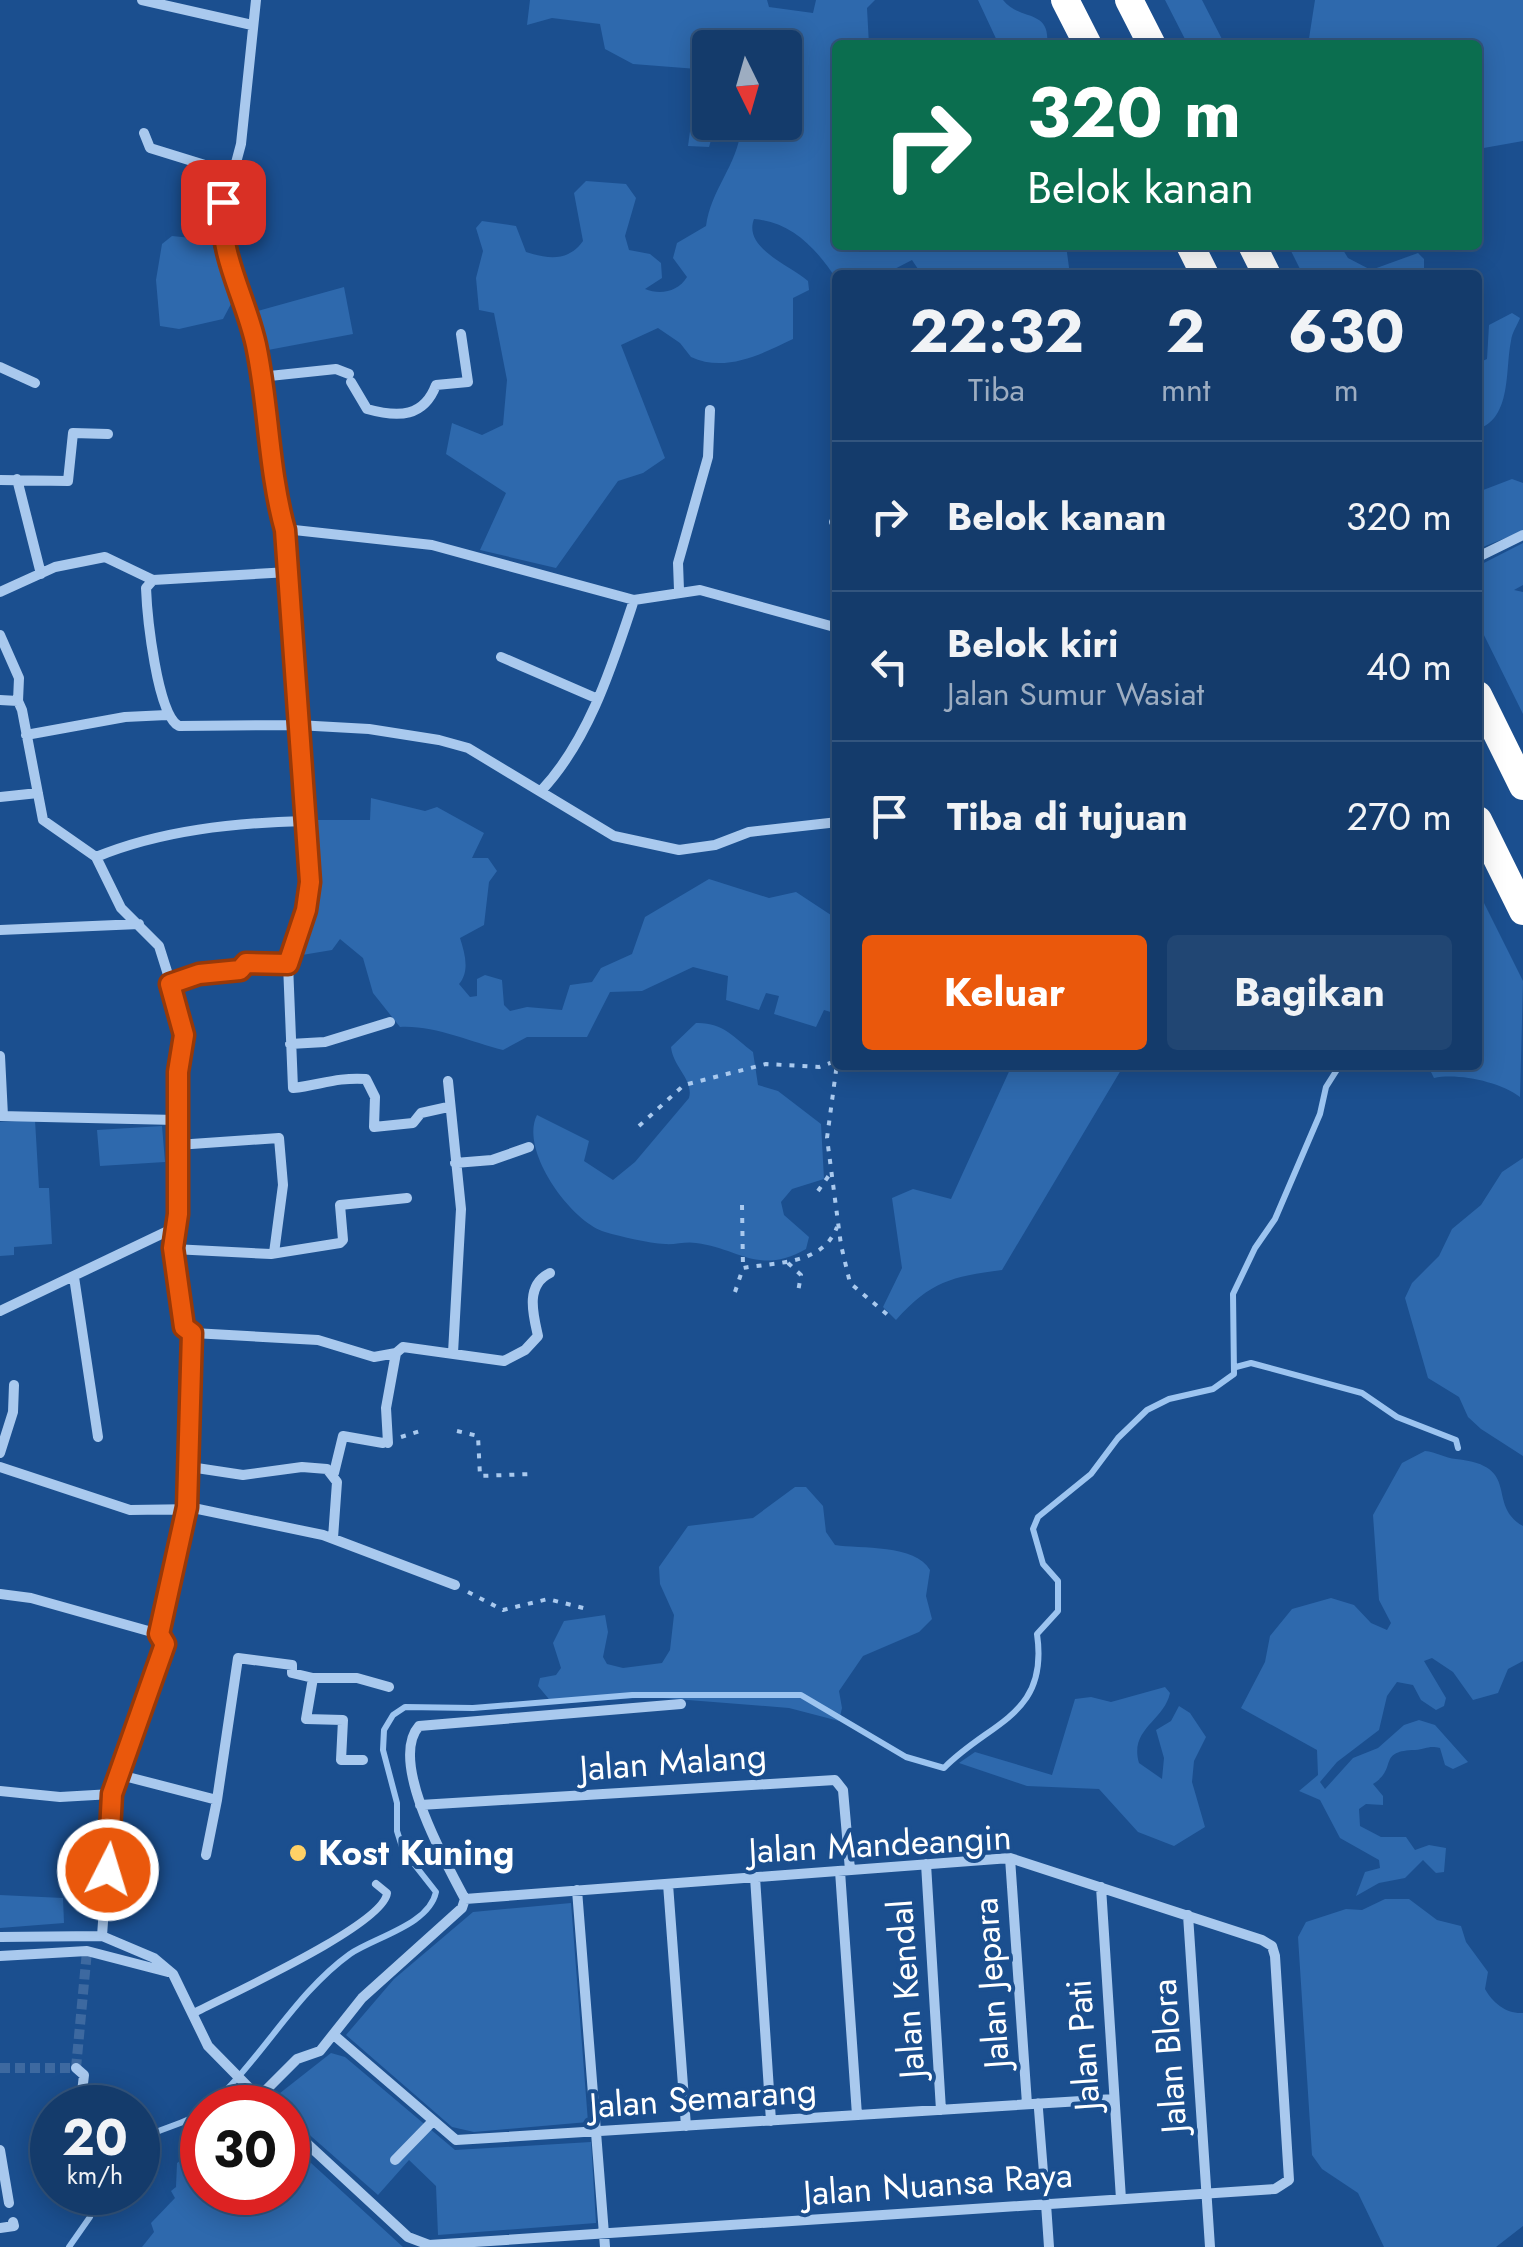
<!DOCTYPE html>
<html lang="id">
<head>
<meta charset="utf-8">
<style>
  body { margin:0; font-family:Jost,sans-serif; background:#214673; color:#f1f3f6; height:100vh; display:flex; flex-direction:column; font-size:38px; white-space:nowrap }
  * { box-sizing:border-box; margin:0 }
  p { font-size:32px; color:#9dadc1 }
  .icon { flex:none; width:55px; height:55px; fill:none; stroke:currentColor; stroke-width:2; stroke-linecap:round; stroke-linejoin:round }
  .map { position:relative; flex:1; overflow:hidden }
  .drawer { position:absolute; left:832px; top:270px; width:650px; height:800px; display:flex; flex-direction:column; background:#143b6b; border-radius:10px; box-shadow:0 5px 25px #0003,0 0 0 2px #33557e }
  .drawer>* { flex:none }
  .hud { position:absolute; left:832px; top:40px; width:650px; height:210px; border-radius:10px; box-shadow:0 5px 25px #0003,0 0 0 2px #33557e; background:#0b6e4f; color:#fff; overflow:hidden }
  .needle { width:65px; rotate:175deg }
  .tools { position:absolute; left:692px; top:30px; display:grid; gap:20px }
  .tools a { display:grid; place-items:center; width:110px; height:110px; border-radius:10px; background:#143b6b; box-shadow:0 5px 25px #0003,0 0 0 2px #33557e; font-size:50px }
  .speed { position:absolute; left:30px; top:2085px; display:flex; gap:20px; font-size:50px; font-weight:700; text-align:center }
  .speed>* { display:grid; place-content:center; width:130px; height:130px; border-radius:50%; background:#143b6b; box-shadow:0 5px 25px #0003,0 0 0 2px #33557e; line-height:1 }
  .speed small { font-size:25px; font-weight:400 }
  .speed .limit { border:15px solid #d22; background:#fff; color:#111 }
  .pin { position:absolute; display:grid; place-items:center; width:85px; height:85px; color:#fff; margin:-42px; border-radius:20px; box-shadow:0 5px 15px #0006 }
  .me { position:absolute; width:110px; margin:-55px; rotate:5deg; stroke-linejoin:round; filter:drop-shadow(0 0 8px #0008) }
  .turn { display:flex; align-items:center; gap:35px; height:210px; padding:0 30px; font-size:45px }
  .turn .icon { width:130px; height:130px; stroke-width:2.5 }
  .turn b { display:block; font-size:70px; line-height:85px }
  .eta { display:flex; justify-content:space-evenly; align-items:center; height:170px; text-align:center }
  .eta b { font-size:60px; font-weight:700; line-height:70px }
  .primary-button { display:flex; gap:20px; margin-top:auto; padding:20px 30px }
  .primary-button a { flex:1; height:115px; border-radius:10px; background:#ea580c; color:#fff; font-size:40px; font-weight:700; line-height:115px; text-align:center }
  .primary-button a+a { background:#214673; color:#f1f3f6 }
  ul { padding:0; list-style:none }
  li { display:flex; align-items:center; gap:30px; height:150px; padding:0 30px; border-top:2px solid #33557e }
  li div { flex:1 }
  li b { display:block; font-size:38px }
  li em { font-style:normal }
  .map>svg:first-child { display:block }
</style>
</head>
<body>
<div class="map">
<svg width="1523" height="2247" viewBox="0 0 1523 2247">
  <rect width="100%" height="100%" fill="#1b4f8f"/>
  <path fill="#2e69ad" d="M 530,0 L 767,0 L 769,7 L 813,13 L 816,0 L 875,0 L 867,8 L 869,45 L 838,45 L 838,245 L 1066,245 L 1070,275 L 922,275 L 912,260 L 883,275 L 838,275 L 837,280 C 817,249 792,222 754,219 C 743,248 788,264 808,281 L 809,290 L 793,298 L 793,339 C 762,354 725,373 691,357 L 680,343 L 658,328 L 621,345 L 665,458 L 643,473 L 618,481 L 556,568 L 480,550 L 506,493 L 446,454 L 452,423 L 482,435 L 503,425 L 507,380 L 494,313 L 479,310 L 476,278 L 483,251 L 476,228 L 482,221 L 516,226 L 526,252 C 548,259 568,262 583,241 L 574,193 L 586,181 L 626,184 L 636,198 L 625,236 L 629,250 L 650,254 L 661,263 L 662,278 L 645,289 C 660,295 678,292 687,277 L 673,258 L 677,243 L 706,226 C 711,189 737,166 741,129 L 725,127 L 723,138 L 712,137 L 709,147 L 688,146 L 691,124 L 785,122 L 785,48 L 710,48 L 710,70 L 633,64 L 605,49 L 600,24 L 552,18 L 527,25 Z
    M 978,0 L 1003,0 C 1020,22 1051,8 1047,45 L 999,45 Z
    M 1165,0 L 1202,0 L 1225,45 L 1188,45 Z
    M 1315,0 L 1523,0 L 1523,141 L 1478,149 L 1478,45 L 1308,45 Z
    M 172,236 L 211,240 L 231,304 L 223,319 L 179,329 L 160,326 L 156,280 L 162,244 Z
    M 1288,245 L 1340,245 L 1348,258 L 1371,270 L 1418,253 L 1424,259 L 1424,275 L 1303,275 Z
    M 344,287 L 353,334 L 268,350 L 250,313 Z
    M 1512,313 L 1520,318 C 1517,326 1512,332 1511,341 C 1505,369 1512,418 1478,429 L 1478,363 L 1487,359 L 1489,325 Z
    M 1512,479 L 1523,483 L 1523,531 L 1478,549 L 1478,492 Z
    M 1523,543 L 1523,585 L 1514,590 L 1523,592 L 1523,714 L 1478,623 L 1478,566 Z
    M 371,798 L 425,811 L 437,807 L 484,833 L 472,858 L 488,858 L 497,871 L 489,882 L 484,925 L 460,938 C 465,954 470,971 459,984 L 470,997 L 477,996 L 477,979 L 485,975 L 502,980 L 504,1005 L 510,1011 L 527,1007 L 562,1010 L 570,985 L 592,982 L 601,968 L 632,954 L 645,917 L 709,879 L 769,898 L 796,892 L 837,919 L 837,1014 L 824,1010 L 816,1027 L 774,1014 L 779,996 L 766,993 L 759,1010 L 726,1000 L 728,976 L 693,967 L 642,991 L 610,992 L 587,1037 L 527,1037 L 503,1050 C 470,1042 434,1025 400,1027 L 373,993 L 363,958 L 340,939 L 332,950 L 296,956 L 315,917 L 311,820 L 370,820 Z
    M 1478,891 L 1523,981 L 1520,1097 C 1500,1082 1459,1073 1434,1078 L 1428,1066 L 1478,1065 Z
    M 696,1023 C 722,1022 734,1037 753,1052 L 758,1085 L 778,1091 L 821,1124 L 824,1179 L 792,1189 L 781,1202 L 784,1215 L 809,1237 L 806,1249 C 758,1276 739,1248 696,1243 C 686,1241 675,1245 665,1244 C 648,1243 622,1237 605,1232 C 571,1222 519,1150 537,1115 L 589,1141 L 584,1161 L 613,1180 L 635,1162 L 689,1098 C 694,1080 673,1067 671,1047 Z
    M 1012,1065 L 1124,1065 L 1002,1270 C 951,1277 931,1281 896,1320 L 883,1307 L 902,1268 L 892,1198 L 913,1189 L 951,1199 Z
    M 35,1120 L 39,1188 L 49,1188 L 52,1244 L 14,1247 L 14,1255 L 0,1256 L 0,1122 Z
    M 162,1126 L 165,1162 L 100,1166 L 97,1130 Z
    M 1523,1158 L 1523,1456 L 1481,1429 L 1468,1417 L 1459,1397 L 1428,1378 L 1405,1298 L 1412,1283 L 1439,1256 L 1452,1229 L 1481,1205 L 1502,1172 Z
    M 1425,1451 C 1436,1452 1445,1458 1456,1459 C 1523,1466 1485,1504 1523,1526 L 1523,1661 L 1508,1669 L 1498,1693 L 1473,1700 L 1453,1672 L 1432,1658 L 1424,1661 L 1446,1698 L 1444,1706 L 1436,1710 L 1421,1700 L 1413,1685 L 1397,1682 L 1387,1696 L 1379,1730 L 1337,1762 L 1320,1782 L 1325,1789 L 1353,1758 L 1378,1748 L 1404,1725 L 1419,1720 L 1435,1725 L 1468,1762 L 1453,1769 L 1445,1765 L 1440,1748 C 1429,1745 1426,1749 1415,1750 C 1376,1751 1399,1768 1373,1784 L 1383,1796 L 1383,1805 L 1366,1804 L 1359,1809 L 1360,1826 L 1381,1837 L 1406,1837 L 1415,1850 L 1429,1845 L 1446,1848 L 1444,1872 L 1436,1873 L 1423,1860 L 1405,1878 L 1379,1883 L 1356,1896 L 1365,1872 L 1380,1868 L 1379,1860 L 1340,1838 L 1320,1800 L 1299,1791 L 1318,1775 L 1317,1750 L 1241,1708 L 1265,1662 L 1270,1636 L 1292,1609 L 1331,1598 L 1354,1605 L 1371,1623 L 1387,1630 L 1391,1623 L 1379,1600 L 1373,1515 L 1402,1463 Z
    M 795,1487 L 806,1487 L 823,1506 L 826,1532 L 835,1545 C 860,1549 916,1544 930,1570 L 926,1596 L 932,1619 L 919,1632 L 863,1656 L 839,1691 L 842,1708 L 839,1721 L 789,1708 L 650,1697 L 553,1704 L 538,1686 L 540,1678 L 556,1675 L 561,1668 L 553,1643 L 564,1621 L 605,1615 L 608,1632 L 603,1657 L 607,1664 L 623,1668 L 662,1663 L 670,1650 L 674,1615 L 660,1584 L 659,1567 L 688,1526 L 753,1518 Z
    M 1165,1687 L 1170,1693 C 1164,1721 1129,1729 1139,1763 L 1162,1779 L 1164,1758 L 1156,1730 L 1171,1721 L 1179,1706 L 1190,1713 L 1206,1737 L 1194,1761 L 1192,1782 L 1205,1827 L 1174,1846 L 1138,1832 L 1099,1789 L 1027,1786 L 959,1763 L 975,1752 L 1052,1775 L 1075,1699 L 1091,1697 L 1111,1702 Z
    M 0,1895 L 63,1898 L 64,1923 L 0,1928 Z
    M 1385,1899 L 1409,1899 L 1437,1920 L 1461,1926 L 1466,1942 L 1488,1972 L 1485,1989 C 1493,2003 1506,2014 1523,2013 L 1523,2226 L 1496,2247 L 1384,2247 L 1358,2193 L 1322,2169 L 1312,2155 L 1298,1937 L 1306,1922 L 1346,1909 L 1362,1910 Z
    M 571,1903 L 588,2122 L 474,2132 L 452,2127 L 346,2035 L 394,1979 L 473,1912 Z
    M 331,2053 L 345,2057 L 455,2150 L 591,2142 L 596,2223 L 438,2235 L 436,2186 L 409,2160 L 378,2195 L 288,2116 L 288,2108 L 275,2105 L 275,2097 Z
    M 288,2142 L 403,2247 L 142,2247 L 154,2232 L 151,2223 L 175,2198 L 171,2191 L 176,2187 L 177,2163 L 202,2145 L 202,2192 L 288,2192 Z"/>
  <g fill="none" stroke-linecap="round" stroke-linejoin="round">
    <path stroke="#9cc4f0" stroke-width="6" d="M 1236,1367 L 1251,1363 L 1362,1393 L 1397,1417 L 1456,1440 L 1458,1448
      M 207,2108 C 260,2063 293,1995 350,1954 C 375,1937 429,1925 436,1892 L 403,1850 L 397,1831 L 397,1803 L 383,1750 L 384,1730 L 393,1715 L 405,1707 L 473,1708 L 632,1695 L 801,1695 L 906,1757 L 944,1768 C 990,1721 1049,1716 1037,1634 L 1058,1611 L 1058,1581 L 1043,1564 L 1033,1529 L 1038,1517 L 1091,1474 L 1118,1438 L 1147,1410 L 1169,1399 L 1213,1389 L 1234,1374 L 1233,1294 L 1255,1248 L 1275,1219 L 1320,1114 L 1326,1087 L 1340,1065
      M 138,2142 C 158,2127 183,2126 202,2112
      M 69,2247 L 90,2217 L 99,2192"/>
    <path stroke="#3d69a0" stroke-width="10" stroke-dasharray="10 5" stroke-linecap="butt" d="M 0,2068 L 76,2068 L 87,1951"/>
    <path stroke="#a9c9ee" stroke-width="4" stroke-dasharray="5 8" stroke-linecap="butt" d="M 838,1056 L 827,1138 L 841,1245 L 850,1283 L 889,1316
      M 639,1126 L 684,1085 L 766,1064 L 819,1067 L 836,1061
      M 818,1191 L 832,1171
      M 742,1205 L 743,1268
      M 788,1263 L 801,1275 L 798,1292
      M 735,1292 L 743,1268 C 776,1262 823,1265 837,1227
      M 457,1431 L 478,1436 L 480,1476 L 532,1474
      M 401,1437 L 423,1430
      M 468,1592 L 503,1610 L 548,1599 L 587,1609"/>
    <path stroke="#a9c9ee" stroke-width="8" d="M 194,2013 C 228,1995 384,1925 387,1893 L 376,1884"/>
    <path stroke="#a9c9ee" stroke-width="9" d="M 1038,2103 L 1046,2204"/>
    <path stroke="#a9c9ee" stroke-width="10" d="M 142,0 L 252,25
      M 256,0 L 241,144 L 221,219 L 229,268 L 256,342 L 274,490 L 285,529 L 310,881 L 307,910 L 288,964
      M 144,133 L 150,148 L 234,174
      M 0,367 L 35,383
      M 260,377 L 336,369 L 349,374
      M 351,382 L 367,409 C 399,418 424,417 436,385 L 468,382 L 461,334
      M 17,479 L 41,574
      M 0,480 L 68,481 L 73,433 L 108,434
      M 834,522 L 838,519
      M 285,529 L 432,545 L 634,600 L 700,590 L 838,628
      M 1478,557 L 1523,535
      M 153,580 L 146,588 C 147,614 157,716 179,726 L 297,725 L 369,729 L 439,740 L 468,748 L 614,836 L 679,850 L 715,845 L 749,832 L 838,822
      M 153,580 L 289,572
      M 679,590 L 678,563 L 708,457 L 710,410
      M 0,592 L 55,567 L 105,557 L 153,580
      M 0,635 L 19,678 L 18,701
      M 501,657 L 598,699
      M 0,700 L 18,701 L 22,710 L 43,820 L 96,857 L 121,908 L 159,946 L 182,1019 L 178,1214 L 173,1249 L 184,1327 L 193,1333 L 318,1340 L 374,1357 L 396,1353
      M 26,735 L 125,717 L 167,715
      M 541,791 C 589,740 612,666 634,600
      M 0,797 L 38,793
      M 96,857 C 162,830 234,823 304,821
      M 0,930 L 139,924
      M 171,984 L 199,975 L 241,970 L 245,963 L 288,964 L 293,1088 C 320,1085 337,1077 366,1079 L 375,1097 L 374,1127 L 413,1123 L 421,1113 L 448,1107
      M 290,1044 L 325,1042 L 390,1022
      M 0,1056 L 3,1116
      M 448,1081 L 461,1209 L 453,1353
      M 0,1116 L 176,1120
      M 177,1145 L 279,1138 L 283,1185 L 274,1253
      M 455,1163 L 492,1160 L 529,1147
      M 173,1249 L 271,1254 L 340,1243 L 343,1240 L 340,1205 L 407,1198
      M 74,1277 L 98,1437
      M 0,1311 L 174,1228
      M 388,1443 L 386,1408 L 396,1353 L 403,1347 L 504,1361 L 525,1350 L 538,1336 C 533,1314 525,1285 550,1273
      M 0,1453 L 13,1412 L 14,1385
      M 0,1467 L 130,1510 L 198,1509 L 323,1535 L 455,1585
      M 190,1467 L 243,1475 L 302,1467 L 327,1469 L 337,1482 L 333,1538
      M 334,1473 L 343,1436 L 383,1443
      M 0,1594 L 31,1598 L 159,1634
      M 313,1678 L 357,1678 L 389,1687
      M 120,1775 L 217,1800 L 206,1855
      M 0,1791 L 60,1797 L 112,1794
      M 217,1800 L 238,1658 L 292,1665 L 292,1673 L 313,1678 L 306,1719 L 343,1720 L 341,1760 L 363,1760
      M 420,1805 L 835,1780 L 843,1790 L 850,1870
      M 1010,1858 L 1027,2104
      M 926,1864 L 941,2110
      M 840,1871 L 857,2115
      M 755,1877 L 771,2121
      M 668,1884 L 686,2126
      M 1101,1887 L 1121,2199
      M 577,1890 L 605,2247
      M 1188,1915 L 1210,2247
      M 102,1936 L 112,1794 L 165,1644 L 159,1634 L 187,1507 L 193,1333
      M 0,1937 L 102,1936 L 154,1958 L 173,1974 L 208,2046 L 269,2108
      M 0,1956 L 87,1951 L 168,1972
      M 335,2036 L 456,2140 L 1114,2099
      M 76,2068 L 84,2075 L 82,2092 L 91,2096 L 89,2108
      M 259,2097 L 297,2059 L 320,2051 L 362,1998 L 462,1908 L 465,1899 C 446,1863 388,1761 419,1726 L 681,1704
      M 288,2126 L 408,2237 L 429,2245 L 1275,2189 L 1289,2180 L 1275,1956 L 1272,1946 L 1262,1940 L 1010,1858 L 465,1899
      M 0,2150 L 9,2203
      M 395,2160 L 432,2122
      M 1046,2204 L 1049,2247
      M 0,2228 L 14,2226 L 13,2222"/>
    <path stroke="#fff" stroke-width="28" d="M 1065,0 L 1088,45
      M 1129,0 L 1152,45
      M 1190,245 L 1205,275
      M 1252,245 L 1267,275
      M 1478,695 L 1523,786
      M 1478,820 L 1523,911"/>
  </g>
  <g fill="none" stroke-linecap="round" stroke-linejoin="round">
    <defs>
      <path id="route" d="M 108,1870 L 112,1794 L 165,1644 L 159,1634 L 187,1507 L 192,1333 L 184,1327 L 173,1248 L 178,1214 L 178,1072 L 184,1035 L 170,984 L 199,974 L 240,970 L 246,963 L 288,964 L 306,910 L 310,882 L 285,530 C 268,469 269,406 256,345 C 245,295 218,255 223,202"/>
    </defs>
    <use href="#route" stroke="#983908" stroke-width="25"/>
    <use href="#route" stroke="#ea580c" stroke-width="18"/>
  </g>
  <circle fill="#ffd166" stroke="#1b4f8f" stroke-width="4" cx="298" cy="1853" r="10"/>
  <g text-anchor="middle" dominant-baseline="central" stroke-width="8" stroke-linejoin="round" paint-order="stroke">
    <g font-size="35" fill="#fff" stroke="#1b4f8f">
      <text transform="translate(673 1762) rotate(-4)">Jalan Malang</text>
      <text transform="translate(880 1844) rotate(-3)">Jalan Mandeangin</text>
      <text transform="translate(991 1983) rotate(-94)">Jalan Jepara</text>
      <text transform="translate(906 1989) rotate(-94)">Jalan Kendal</text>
      <text transform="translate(1083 2045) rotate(-94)">Jalan Pati</text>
      <text transform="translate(1169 2056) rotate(-94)">Jalan Blora</text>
      <text transform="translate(703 2098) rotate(-4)">Jalan Semarang</text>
      <text transform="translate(938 2184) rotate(-4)">Jalan Nuansa Raya</text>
    </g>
    <g font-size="35" font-weight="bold" fill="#fff" stroke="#1b4f8f" text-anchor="start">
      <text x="318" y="1853">Kost Kuning</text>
    </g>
  </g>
</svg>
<div class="tools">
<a><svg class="needle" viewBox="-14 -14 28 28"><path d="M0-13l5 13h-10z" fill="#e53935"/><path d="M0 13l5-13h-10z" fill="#9dadc1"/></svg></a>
</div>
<div class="speed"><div>20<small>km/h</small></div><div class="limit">30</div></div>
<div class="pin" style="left:223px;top:202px;background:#d93025"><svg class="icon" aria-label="arrive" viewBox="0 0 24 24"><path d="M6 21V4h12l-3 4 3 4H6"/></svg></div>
<svg class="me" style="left:108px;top:1870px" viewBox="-20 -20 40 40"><circle r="17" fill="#ea580c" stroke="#fff" stroke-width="3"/><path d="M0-11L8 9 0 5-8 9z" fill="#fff"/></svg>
<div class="hud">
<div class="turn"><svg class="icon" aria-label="right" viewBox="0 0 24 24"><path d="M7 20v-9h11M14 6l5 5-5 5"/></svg><div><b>320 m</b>Belok kanan</div></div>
</div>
<section class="drawer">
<div class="eta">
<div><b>22:32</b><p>Tiba</p></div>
<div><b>2</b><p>mnt</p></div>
<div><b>630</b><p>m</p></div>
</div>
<ul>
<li><svg class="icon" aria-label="right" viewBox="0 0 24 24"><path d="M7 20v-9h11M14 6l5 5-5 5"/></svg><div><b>Belok kanan</b></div><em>320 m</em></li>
<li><svg class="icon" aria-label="left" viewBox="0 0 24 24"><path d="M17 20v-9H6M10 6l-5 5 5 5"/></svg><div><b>Belok kiri</b><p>Jalan Sumur Wasiat</p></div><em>40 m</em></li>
<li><svg class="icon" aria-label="arrive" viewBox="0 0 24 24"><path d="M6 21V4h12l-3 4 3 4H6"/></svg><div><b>Tiba di tujuan</b></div><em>270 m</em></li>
</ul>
<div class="primary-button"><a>Keluar</a><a>Bagikan</a></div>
</section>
</div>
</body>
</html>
